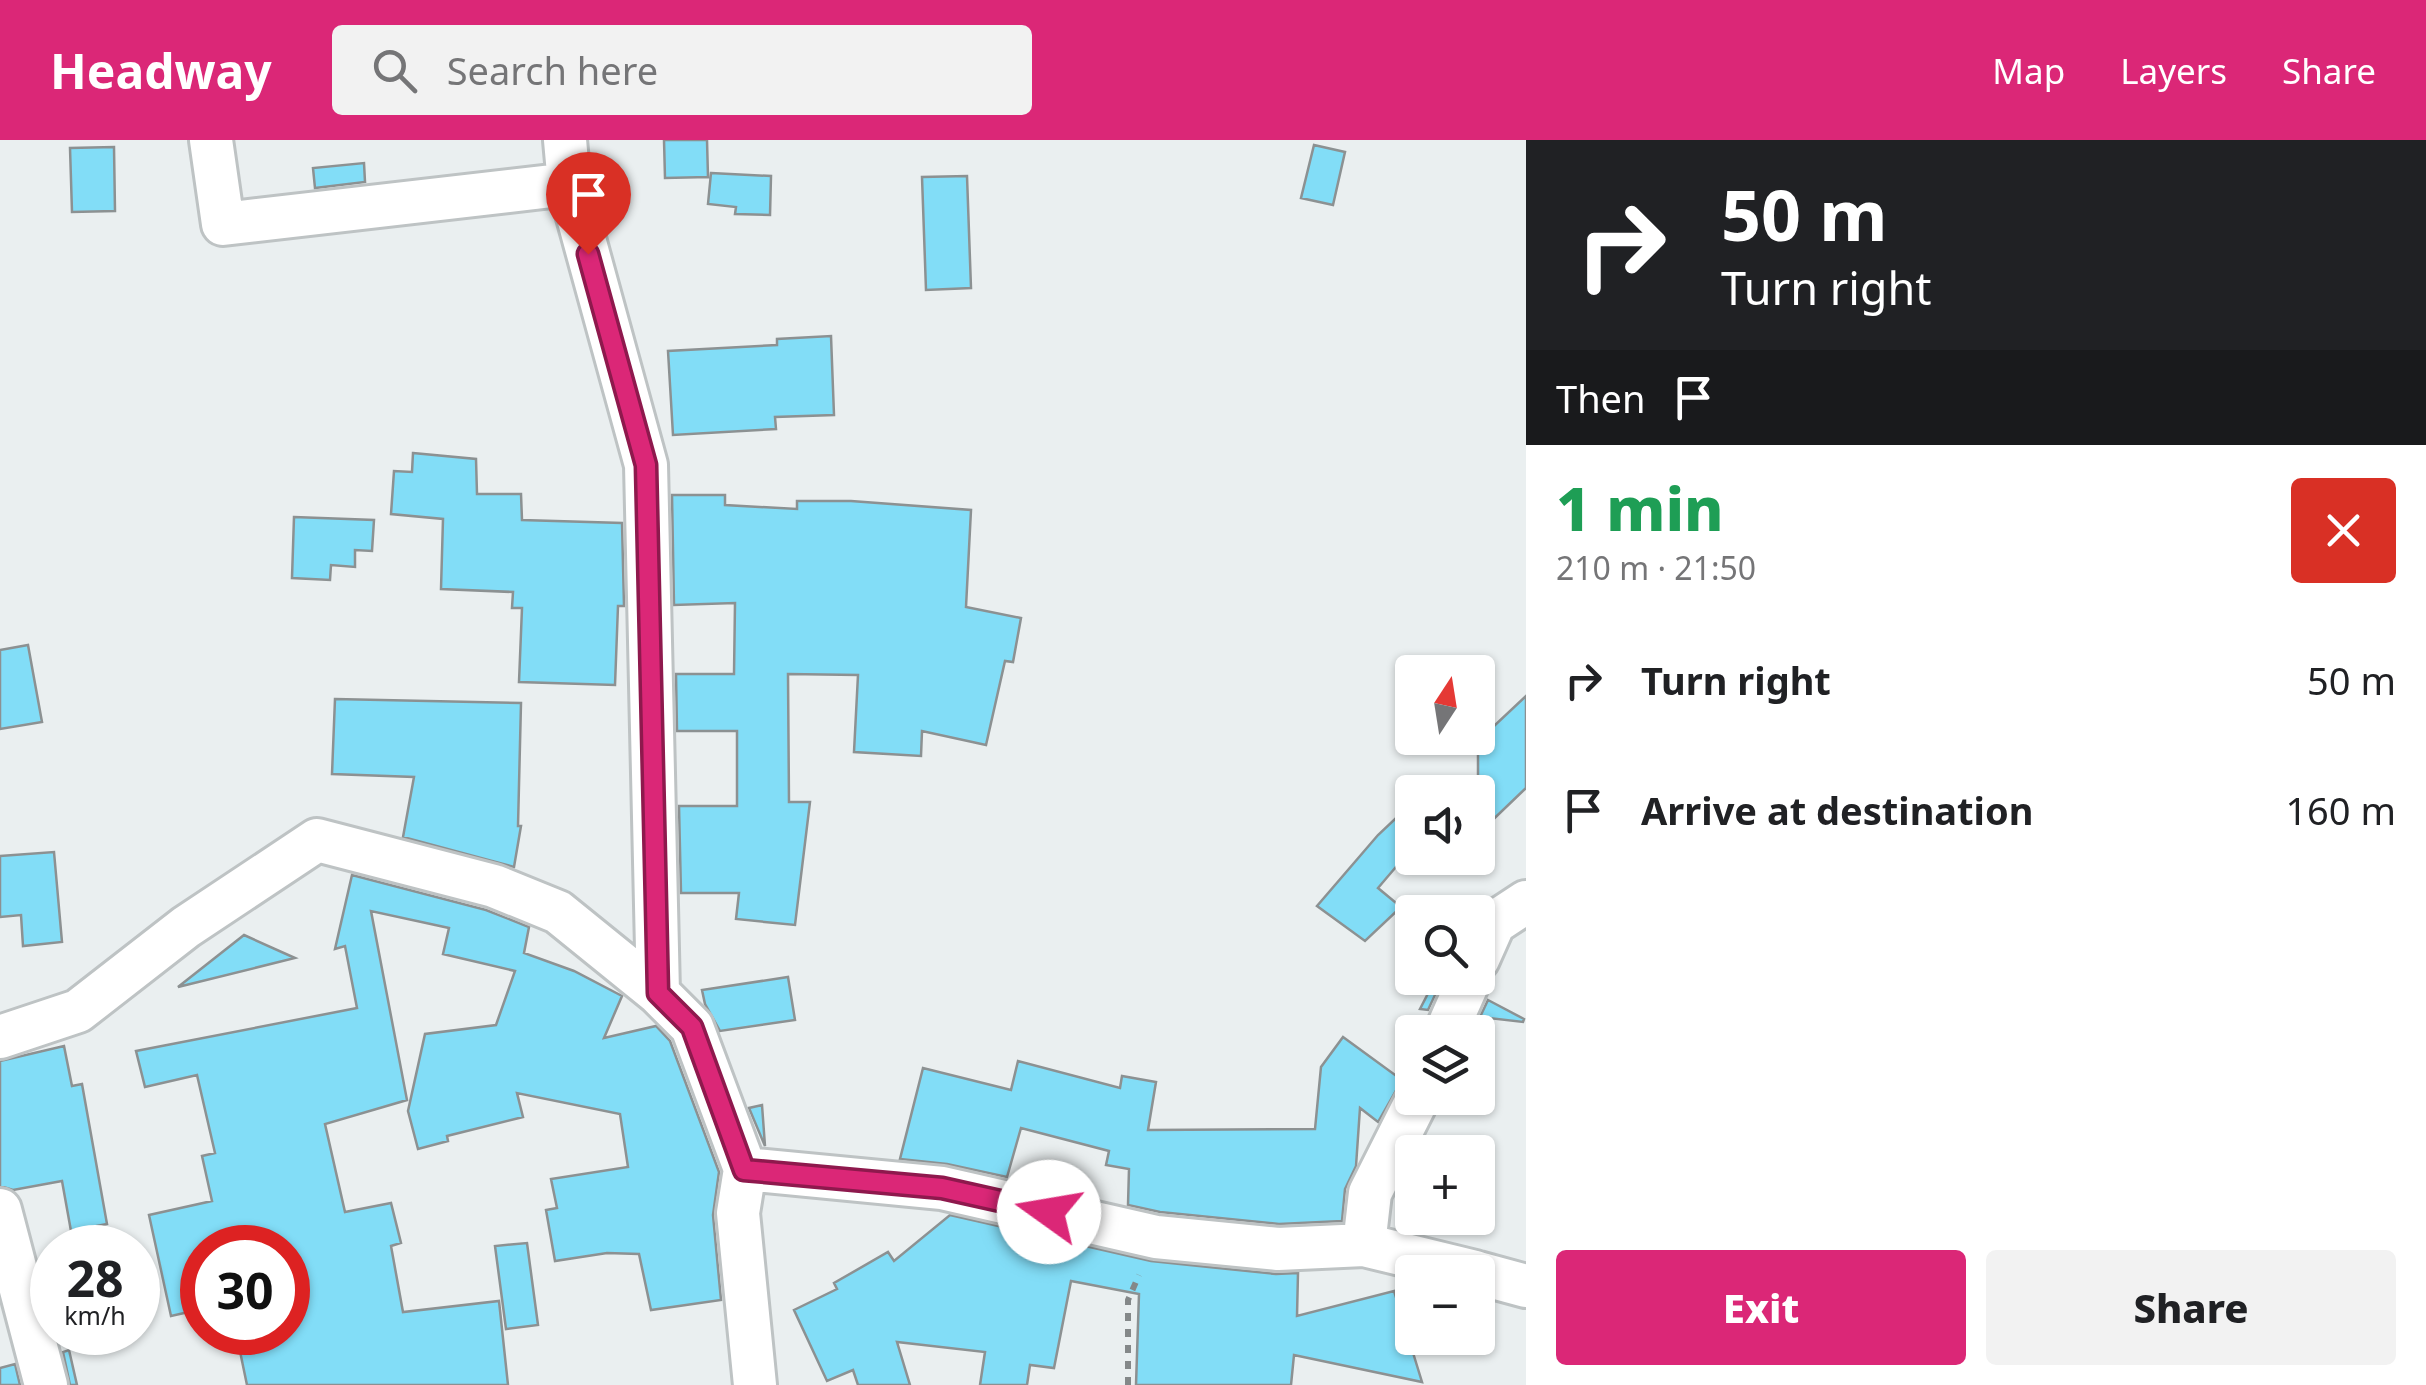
<!DOCTYPE html>
<html lang="en">
<head>
<meta charset="utf-8">
<style>
  body { margin:0; font-family:"Noto Sans",sans-serif; background:#f2f2f2; color:#202124; height:100vh; display:flex; flex-direction:column; font-size:38px; white-space:nowrap }
  * { box-sizing:border-box; margin:0 }
  p { font-size:32px; color:#757577 }
  .icon { flex:none; width:55px; height:55px; fill:none; stroke:currentColor; stroke-width:2; stroke-linecap:round; stroke-linejoin:round }
  .map { position:relative; flex:1; overflow:hidden }
  .sheet { display:flex; flex-direction:column; background:#fff; width:900px }
  .sheet>* { flex:none }
  .banner { background:#202124; color:#fff; overflow:hidden }
  .needle { width:65px; rotate:12deg }
  .fabs { position:absolute; left:1395px; top:515px; display:grid; gap:20px }
  .fabs a { display:grid; place-items:center; width:100px; height:100px; border-radius:10px; background:#fff; box-shadow:0 2px 8px #0004; font-size:50px }
  .speed { position:absolute; left:30px; top:1085px; display:flex; gap:20px; font-size:50px; font-weight:700; text-align:center }
  .speed>* { display:grid; place-content:center; width:130px; height:130px; border-radius:50%; background:#fff; box-shadow:0 2px 8px #0004; line-height:1 }
  .speed small { font-size:25px; font-weight:400 }
  .speed .limit { border:15px solid #d22; background:#fff; color:#111 }
  .pin { position:absolute; display:grid; place-items:center; width:85px; height:85px; color:#fff; margin:-102px -42px; border-radius:50% 50% 50% 0; rotate:-45deg; box-shadow:0 0 10px #0007 }
  .pin .icon { rotate:45deg }
  .me { position:absolute; width:110px; margin:-55px; rotate:283deg; stroke-linejoin:round; filter:drop-shadow(0 0 8px #0008) }
  .turn { display:flex; align-items:center; gap:35px; height:210px; padding:0 30px; font-size:45px }
  .turn .icon { width:130px; height:130px; stroke-width:2.5 }
  .turn b { display:block; font-size:70px; line-height:85px }
  .then { display:flex; align-items:center; height:95px; padding:0 30px; background:#0003; gap:20px; font-size:38px }
  .round { display:grid; place-items:center; flex:none; width:105px; height:105px; border-radius:10px; background:#f2f2f2 }
  .head { display:flex; align-items:center; justify-content:space-between; height:170px; padding:0 30px }
  h1 { font-size:60px; font-weight:800; line-height:75px; color:#1e9e55 }
  .button { display:flex; gap:20px; margin-top:auto; padding:20px 30px }
  .button a { flex:1; height:115px; border-radius:10px; background:#db2777; color:#fff; font-size:40px; font-weight:800; line-height:115px; text-align:center }
  .button a+a { background:#f2f2f2; color:#202124 }
  ul { padding:0; list-style:none }
  li { display:flex; align-items:center; gap:30px; height:130px; padding:0 30px }
  li div { flex:1 }
  li b { display:block; font-size:38px }
  li em { font-style:normal }
  header { display:flex; align-items:center; gap:60px; box-sizing:border-box; height:140px; padding:0 50px; background:#db2777; color:#fff }
  header strong { font-size:48px }
  nav { display:flex; gap:55px; margin-inline-start:auto; font-size:35px }
  .search { width:700px; height:90px; background:#f2f2f2; display:flex; align-items:center; gap:25px; box-sizing:border-box; padding:0 35px; border-radius:10px; color:#757577; font-size:38px }
  main { display:flex; flex:1; min-height:0 }
  .map>svg:first-child { display:block }
</style>
</head>
<body>
<header>
<strong>Headway</strong>
<div class="search"><svg class="icon" aria-label="search" viewBox="0 0 24 24"><circle cx="10" cy="10" r="6"/><path d="M15 15l6 6"/></svg>Search here</div>
<nav><a>Map</a><a>Layers</a><a>Share</a></nav>
</header>
<main>
<div class="map">
<svg width="1526" height="1245" viewBox="0 0 1526 1245">
  <rect width="100%" height="100%" fill="#eaeff0"/>
  <path fill="#82ddf7" stroke="#8c9192" stroke-width="2.5" d="M 664,0 L 707,0 L 708,37 L 665,38 Z
    M 1314,5 L 1345,12 L 1333,65 L 1301,58 Z
    M 114,7 L 115,71 L 72,72 L 70,8 Z
    M 364,23 L 365,42 L 315,48 L 313,28 Z
    M 711,33 L 771,36 L 770,75 L 735,74 L 736,67 L 708,64 Z
    M 967,36 L 971,148 L 926,150 L 922,37 Z
    M 831,196 L 834,275 L 775,277 L 776,289 L 673,295 L 668,211 L 777,205 L 777,199 Z
    M 413,313 L 476,319 L 477,354 L 521,354 L 522,380 L 622,383 L 624,466 L 618,466 L 615,545 L 519,542 L 522,468 L 512,468 L 513,452 L 441,449 L 443,379 L 391,374 L 394,331 L 412,332 Z
    M 672,355 L 725,355 L 725,365 L 797,369 L 797,361 L 851,361 L 971,370 L 966,467 L 1021,478 L 1013,522 L 1005,521 L 986,605 L 922,591 L 921,616 L 854,612 L 858,535 L 788,534 L 789,662 L 810,662 L 795,785 L 736,779 L 739,753 L 681,753 L 679,666 L 737,666 L 737,591 L 677,591 L 676,534 L 734,534 L 735,463 L 674,465 Z
    M 294,377 L 374,380 L 372,411 L 355,410 L 355,427 L 331,425 L 330,440 L 292,438 Z
    M 28,505 L 42,582 L 0,589 L 0,510 Z
    M 1526,556 L 1526,648 L 1478,694 L 1478,601 Z
    M 335,559 L 521,563 L 518,686 L 521,686 L 514,727 L 403,697 L 414,637 L 332,634 Z
    M 1412,663 L 1412,708 L 1378,748 L 1401,767 L 1365,801 L 1317,766 L 1378,695 Z
    M 54,712 L 62,802 L 23,806 L 21,775 L 0,777 L 0,716 Z
    M 352,735 L 486,770 L 529,787 L 524,813 L 574,831 L 622,856 L 604,898 L 656,886 L 670,901 L 719,1032 L 713,1075 L 721,1160 L 651,1170 L 639,1114 L 607,1113 L 555,1121 L 546,1070 L 557,1068 L 551,1039 L 628,1027 L 620,974 L 517,953 L 523,977 L 447,996 L 448,1001 L 418,1009 L 408,971 L 425,894 L 496,885 L 515,831 L 443,814 L 449,788 L 371,771 L 407,960 L 325,984 L 345,1072 L 391,1063 L 401,1103 L 391,1106 L 403,1172 L 499,1161 L 508,1245 L 247,1245 L 236,1192 L 288,1192 L 288,1108 L 202,1108 L 202,1169 L 171,1176 L 149,1075 L 212,1061 L 202,1016 L 215,1013 L 197,935 L 145,947 L 136,911 L 357,868 L 345,806 L 335,809 Z
    M 244,795 L 295,818 L 178,847 Z
    M 788,837 L 795,880 L 720,891 L 705,864 L 702,850 Z
    M 1436,838 L 1443,838 L 1428,870 L 1420,869 Z
    M 1488,860 L 1524,879 L 1523,882 L 1480,877 Z
    M 1343,897 L 1402,940 L 1378,982 L 1360,968 L 1356,1026 L 1345,1049 L 1342,1081 L 1279,1084 L 1160,1072 L 1128,1065 L 1129,1029 L 1106,1025 L 1109,1011 L 1021,988 L 1007,1037 L 947,1024 L 900,1019 L 923,928 L 1011,950 L 1018,921 L 1120,948 L 1122,936 L 1156,942 L 1148,990 L 1315,989 L 1321,927 Z
    M 64,906 L 72,946 L 82,944 L 107,1084 L 71,1091 L 62,1041 L 13,1050 L 0,1046 L 0,921 Z
    M 762,965 L 765,1006 L 749,968 Z
    M 950,1075 L 1151,1121 L 1276,1134 L 1298,1133 L 1297,1176 L 1394,1151 L 1422,1242 L 1294,1215 L 1291,1245 L 1136,1245 L 1139,1154 L 1071,1141 L 1054,1228 L 1030,1225 L 1027,1245 L 980,1245 L 985,1212 L 897,1202 L 910,1245 L 858,1245 L 853,1230 L 827,1241 L 794,1170 L 837,1149 L 834,1143 L 888,1112 L 894,1121 Z
    M 527,1103 L 538,1185 L 506,1189 L 495,1106 Z
    M 69,1210 L 77,1245 L 70,1245 L 63,1212 Z
    M 15,1224 L 20,1245 L 0,1245 L 0,1228 Z"/>
  <g fill="none" stroke-linecap="round" stroke-linejoin="round">
    <defs>
      <path id="street" d="M 211,0 L 223,84 L 569,44
        M 565,0 L 569,44 L 646,325 L 658,853 L 692,887 L 745,1029 L 738,1073 L 755,1245
        M 1478,819 L 1494,783 L 1526,762
        M 1446,892 L 1470,838
        M 0,897 L 78,871 L 186,787 L 317,700 L 494,746 L 558,772 L 658,853
        M 745,1029 L 942,1048 L 1156,1097 L 1278,1109 L 1364,1105 L 1475,1132
        M 0,1070 L 46,1245
        M 1364,1105 L 1370,1053 L 1418,958
        M 1478,1133 L 1526,1146"/>
    </defs>
    <use href="#street" stroke="#bec3c4" stroke-width="48"/>
    <path stroke="#848889" stroke-width="6" stroke-dasharray="8 8" stroke-linecap="butt" d="M 1128,1245 L 1128,1160 L 1139,1135"/>
    <use href="#street" stroke="#fff" stroke-width="42"/>
  </g>
  <g fill="none" stroke-linecap="round" stroke-linejoin="round">
    <defs>
      <path id="route" d="M 588,114 L 646,325 L 658,853 L 692,887 L 744,1030 L 942,1048 L 1049,1072"/>
    </defs>
    <use href="#route" stroke="#8e194d" stroke-width="25"/>
    <use href="#route" stroke="#db2777" stroke-width="18"/>
  </g>
</svg>
<div class="fabs">
<a><svg class="needle" viewBox="-14 -14 28 28"><path d="M0-13l5 13h-10z" fill="#e53935"/><path d="M0 13l5-13h-10z" fill="#757577"/></svg></a>
<a><svg class="icon" aria-label="sound" viewBox="0 0 24 24"><path d="M4 9h4l5-4v14l-5-4H4zM17 9q2 3 0 6"/></svg></a>
<a><svg class="icon" aria-label="search" viewBox="0 0 24 24"><circle cx="10" cy="10" r="6"/><path d="M15 15l6 6"/></svg></a>
<a><svg class="icon" aria-label="layers" viewBox="0 0 24 24"><path d="M12 4l9 5-9 5-9-5zM3 14l9 5 9-5"/></svg></a>
<a>+</a>
<a>−</a>
</div>
<div class="speed"><div>28<small>km/h</small></div><div class="limit">30</div></div>
<div class="pin" style="left:588px;top:114px;background:#d93025"><svg class="icon" aria-label="arrive" viewBox="0 0 24 24"><path d="M6 21V4h12l-3 4 3 4H6"/></svg></div>
<svg class="me" style="left:1049px;top:1072px" viewBox="-20 -20 40 40"><circle r="19" fill="#fff"/><path d="M0-13L10 11 0 6-10 11z" fill="#db2777"/></svg>
</div>
<section class="sheet">
<div class="banner">
<div class="turn"><svg class="icon" aria-label="right" viewBox="0 0 24 24"><path d="M7 20v-9h11M14 6l5 5-5 5"/></svg><div><b>50 m</b>Turn right</div></div>
<div class="then">Then<svg class="icon" aria-label="arrive" viewBox="0 0 24 24"><path d="M6 21V4h12l-3 4 3 4H6"/></svg></div>
</div>
<div class="head"><div><h1>1 min</h1><p>210 m · 21:50</p></div><a class="round" style="background:#d93025;color:#fff"><svg class="icon" aria-label="close" viewBox="0 0 24 24"><path d="M6 6l12 12M18 6L6 18"/></svg></a></div>
<ul>
<li><svg class="icon" aria-label="right" viewBox="0 0 24 24"><path d="M7 20v-9h11M14 6l5 5-5 5"/></svg><div><b>Turn right</b></div><em>50 m</em></li>
<li><svg class="icon" aria-label="arrive" viewBox="0 0 24 24"><path d="M6 21V4h12l-3 4 3 4H6"/></svg><div><b>Arrive at destination</b></div><em>160 m</em></li>
</ul>
<div class="button"><a>Exit</a><a>Share</a></div>
</section>
</main>
</body>
</html>
